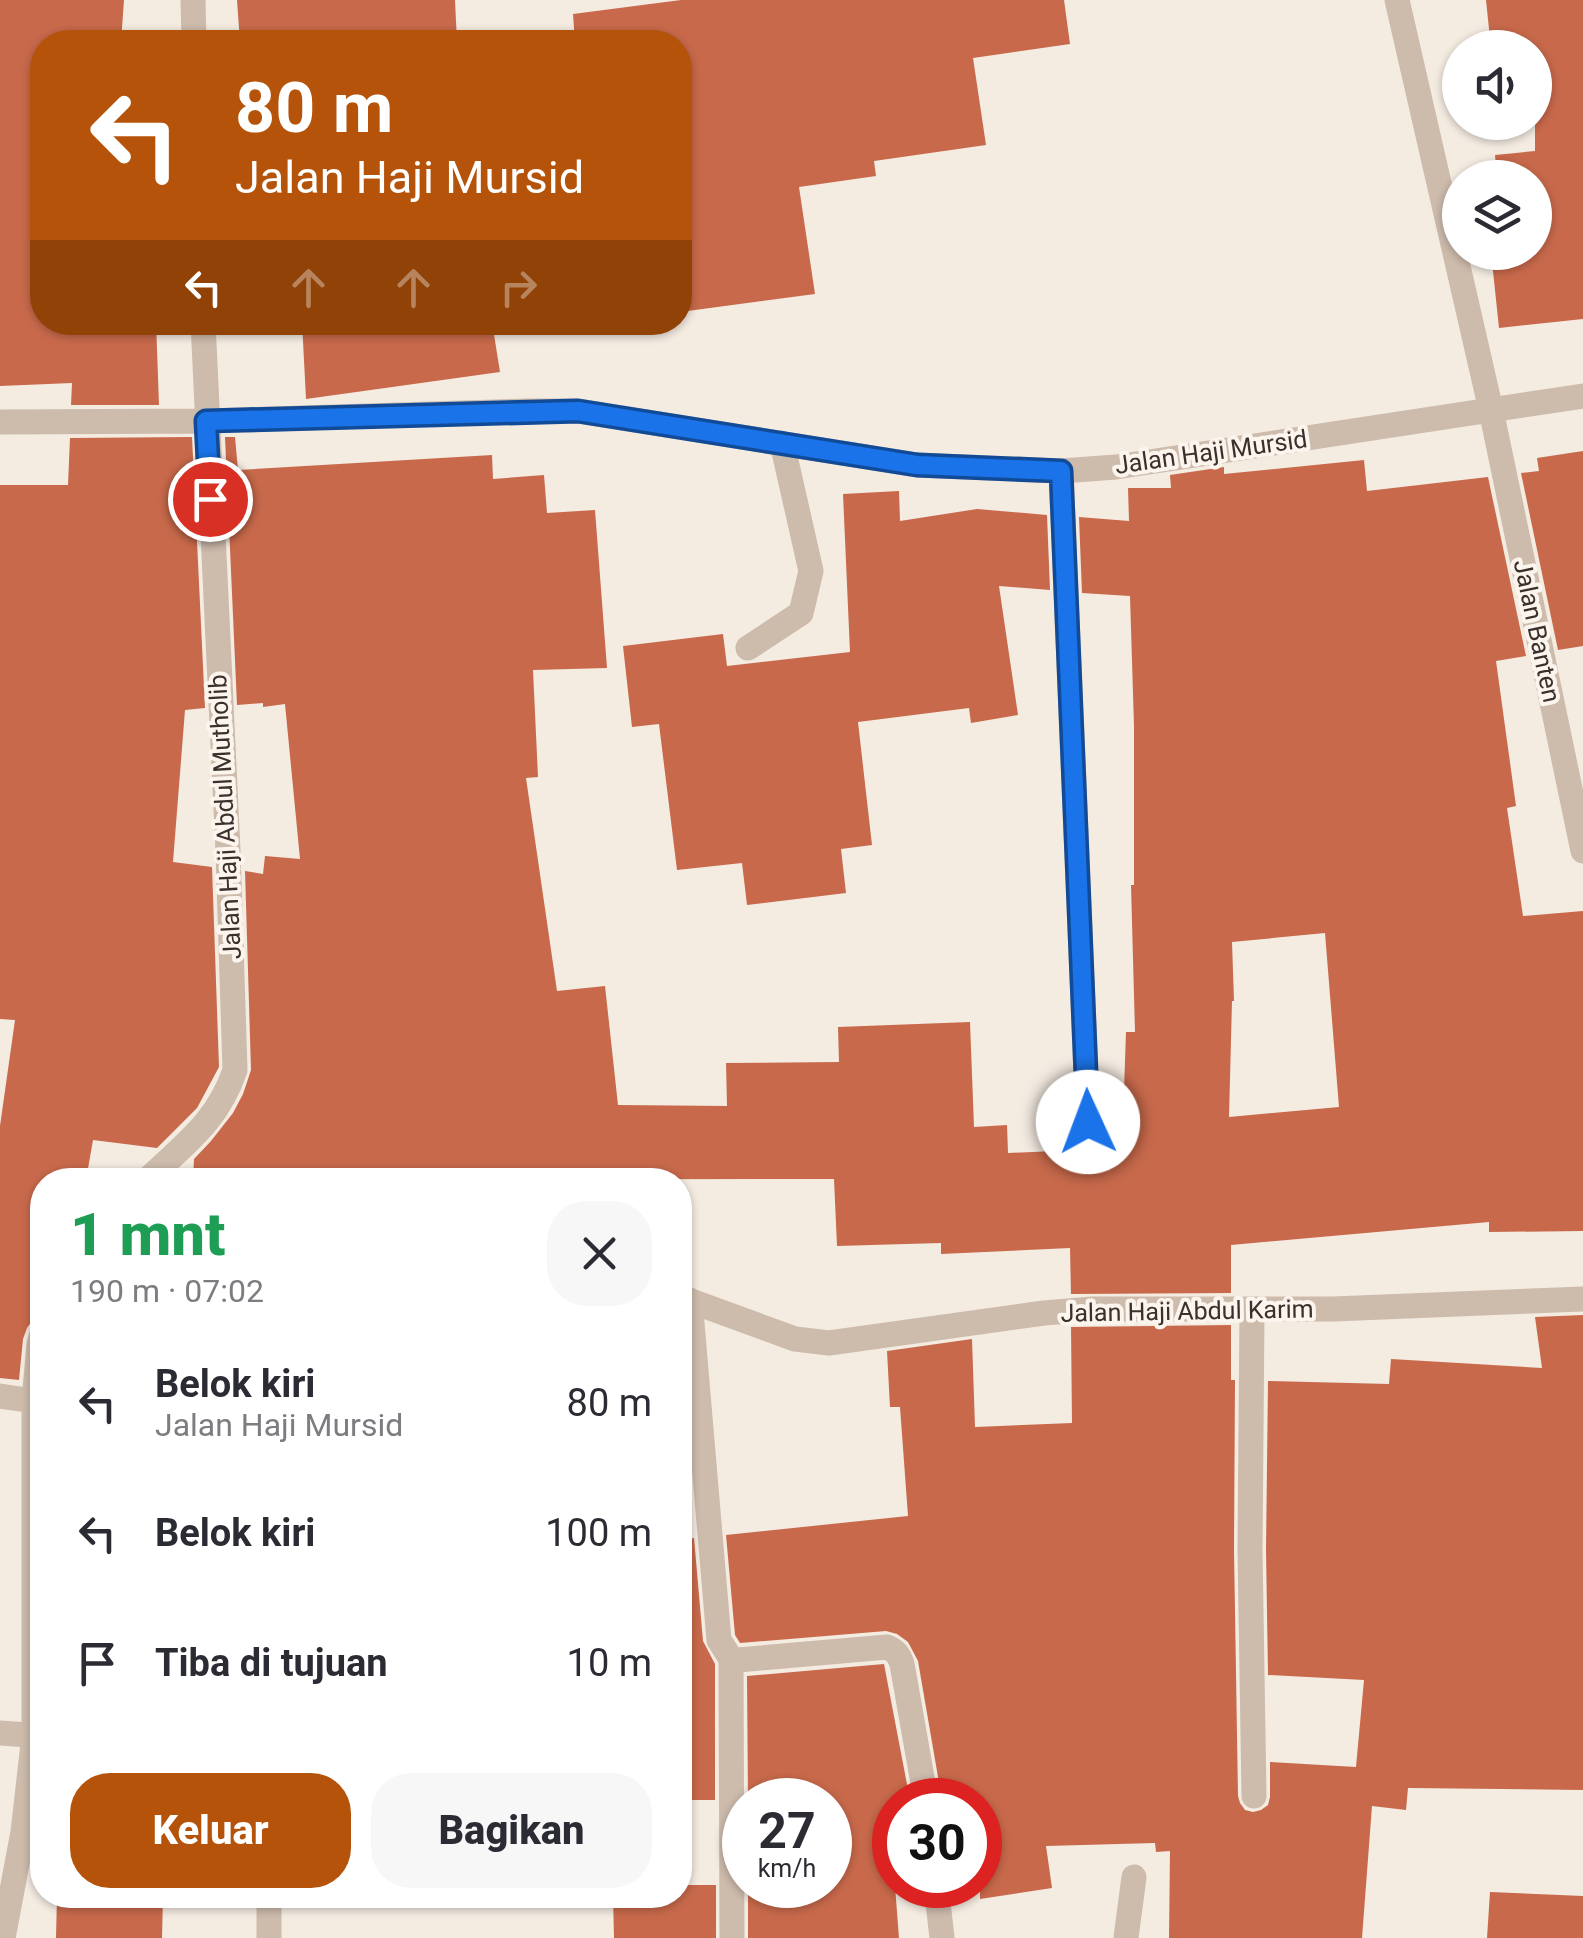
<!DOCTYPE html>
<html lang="id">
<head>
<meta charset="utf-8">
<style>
  body { margin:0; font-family:Roboto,sans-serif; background:#f7f7f7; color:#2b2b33; height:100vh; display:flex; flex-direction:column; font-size:38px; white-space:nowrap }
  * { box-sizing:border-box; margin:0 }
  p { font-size:32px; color:#7c7c81 }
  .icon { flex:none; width:55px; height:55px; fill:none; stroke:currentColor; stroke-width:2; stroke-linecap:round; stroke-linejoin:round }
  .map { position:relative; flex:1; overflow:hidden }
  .sheet { position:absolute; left:30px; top:1168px; width:662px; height:740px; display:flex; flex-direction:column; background:#fff; border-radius:40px; box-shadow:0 2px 8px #0004 }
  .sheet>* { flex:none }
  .guide { position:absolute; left:30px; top:30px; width:662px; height:305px; border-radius:40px; box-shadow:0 2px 8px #0004; background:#b45309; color:#fff; overflow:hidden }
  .controls { position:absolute; left:1442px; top:30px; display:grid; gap:20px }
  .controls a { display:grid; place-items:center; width:110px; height:110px; border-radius:50%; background:#fff; box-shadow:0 2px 8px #0004; font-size:50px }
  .speed { position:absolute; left:722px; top:1778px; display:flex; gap:20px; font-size:50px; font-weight:700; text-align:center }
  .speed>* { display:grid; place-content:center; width:130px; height:130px; border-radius:50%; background:#fff; box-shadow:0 2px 8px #0004; line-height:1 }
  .speed small { font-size:25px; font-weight:400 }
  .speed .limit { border:15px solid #d22; background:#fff; color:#111 }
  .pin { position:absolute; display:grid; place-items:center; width:85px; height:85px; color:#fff; margin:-42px; border:5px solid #fff; border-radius:50%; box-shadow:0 2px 10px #0007 }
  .me { position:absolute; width:110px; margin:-55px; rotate:358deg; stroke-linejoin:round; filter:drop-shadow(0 0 8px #0008) }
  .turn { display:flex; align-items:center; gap:35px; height:210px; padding:0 40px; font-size:45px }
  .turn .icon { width:130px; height:130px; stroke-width:2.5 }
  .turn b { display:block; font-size:70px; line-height:85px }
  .lanes { display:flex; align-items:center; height:95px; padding:0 40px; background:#0003; justify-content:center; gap:50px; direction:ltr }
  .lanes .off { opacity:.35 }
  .round { display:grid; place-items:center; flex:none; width:105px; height:105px; border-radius:40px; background:#f7f7f7 }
  .overview { display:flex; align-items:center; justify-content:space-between; height:170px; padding:0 40px }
  h1 { font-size:60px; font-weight:800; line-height:75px; color:#1e9e55 }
  .primary-button { display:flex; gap:20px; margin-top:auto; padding:20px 40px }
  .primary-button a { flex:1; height:115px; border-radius:40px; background:#b45309; color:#fff; font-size:40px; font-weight:800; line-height:115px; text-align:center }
  .primary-button a+a { background:#f7f7f7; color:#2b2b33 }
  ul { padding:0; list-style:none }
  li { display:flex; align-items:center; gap:30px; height:130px; padding:0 40px }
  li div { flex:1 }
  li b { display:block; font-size:38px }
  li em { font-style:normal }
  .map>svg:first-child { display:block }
</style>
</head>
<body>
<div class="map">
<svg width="1583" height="1938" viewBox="0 0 1583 1938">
  <rect width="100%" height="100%" fill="#f4ebe1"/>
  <path fill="#c8694b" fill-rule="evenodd" d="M 0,0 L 124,0 L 121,42 L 42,42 L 42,322 L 156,322 L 159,405 L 71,405 L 72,383 L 0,386 Z
    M 237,0 L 455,0 L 457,42 L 240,42 Z
    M 681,0 L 1064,0 L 1070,44 L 973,58 L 986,145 L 874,161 L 876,176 L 799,187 L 815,294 L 680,312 L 680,42 L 575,42 L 573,14 Z
    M 1486,0 L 1583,0 L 1583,319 L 1499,328 L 1491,252 L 1535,252 L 1535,178 L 1497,178 L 1495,155 L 1535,151 L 1535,48 L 1491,48 Z
    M 302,322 L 492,322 L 500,372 L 306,399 Z
    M 192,437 L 205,708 L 185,710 L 173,862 L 212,867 L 219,1067 L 197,1108 L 157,1148 L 93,1140 L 86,1180 L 42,1180 L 42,1275 L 32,1321 L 27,1328 L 23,1339 L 19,1380 L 0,1378 L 0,1126 L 15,1020 L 0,1019 L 0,485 L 68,485 L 70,438 Z
    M 225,437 L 235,437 L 238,470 L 492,455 L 493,479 L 544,475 L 547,513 L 595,510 L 607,668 L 533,670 L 538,777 L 526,778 L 557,991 L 605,986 L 618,1105 L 727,1106 L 726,1063 L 839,1062 L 838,1027 L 970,1022 L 974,1127 L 1007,1125 L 1008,1153 L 1122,1148 L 1126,1032 L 1135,1032 L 1131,885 L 1134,885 L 1134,726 L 1130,596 L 1082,593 L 1079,517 L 1129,521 L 1128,488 L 1171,488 L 1170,475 L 1224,467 L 1224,474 L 1364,460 L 1367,491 L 1488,477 L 1526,656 L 1496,661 L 1516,806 L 1507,808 L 1523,916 L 1583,911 L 1583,1231 L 1489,1232 L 1489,1222 L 1231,1245 L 1231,1293 L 1071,1294 L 1070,1248 L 941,1254 L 941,1243 L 837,1246 L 834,1179 L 193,1180 L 194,1159 L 211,1141 L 233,1113 L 243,1094 L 251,1070 L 245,871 L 263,874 L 265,856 L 300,859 L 285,704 L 263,707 L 263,703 L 237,705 ZM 1325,933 L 1339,1107 L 1229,1117 L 1232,1001 L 1234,1001 L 1232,942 Z
    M 1583,451 L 1583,646 L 1558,650 L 1521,473 L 1539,471 L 1537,458 Z
    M 899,491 L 900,521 L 977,509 L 1047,515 L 1050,590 L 999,586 L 1018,715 L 971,723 L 969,708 L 858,722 L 872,845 L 841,849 L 846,893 L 747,905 L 742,863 L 677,870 L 659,724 L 632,727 L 623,646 L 723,634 L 727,666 L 850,652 L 843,494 Z
    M 1583,1315 L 1583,1790 L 1408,1788 L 1406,1810 L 1372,1806 L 1362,1938 L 1169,1938 L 1170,1851 L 1156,1852 L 1155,1843 L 1046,1846 L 1052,1888 L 980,1899 L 980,1800 L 942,1800 L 918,1661 L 908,1642 L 897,1634 L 886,1631 L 740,1643 L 735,1635 L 726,1535 L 908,1516 L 900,1407 L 890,1407 L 887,1351 L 972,1339 L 975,1427 L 1072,1423 L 1071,1327 L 1231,1325 L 1231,1380 L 1235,1380 L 1234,1550 L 1238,1796 L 1240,1803 L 1245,1810 L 1253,1812 L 1261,1810 L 1268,1805 L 1270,1797 L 1270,1762 L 1356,1767 L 1364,1680 L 1268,1675 L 1266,1550 L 1268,1381 L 1389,1384 L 1391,1359 L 1542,1368 L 1535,1317 Z
    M 694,1538 L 703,1641 L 715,1664 L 715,1800 L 680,1800 L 680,1539 Z
    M 884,1664 L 910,1800 L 895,1800 L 895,1886 L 899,1938 L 748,1938 L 748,1885 L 830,1885 L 830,1800 L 748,1800 L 747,1676 Z
    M 680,1885 L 716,1885 L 716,1938 L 614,1938 L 613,1895 L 680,1895 Z
    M 1490,1892 L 1583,1896 L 1583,1938 L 1487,1938 Z
    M 57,1895 L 163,1895 L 162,1938 L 56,1938 Z"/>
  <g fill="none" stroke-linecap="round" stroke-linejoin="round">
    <path stroke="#cdbbac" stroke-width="25" d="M 193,0 L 194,42
      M 1397,0 L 1491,410 L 1583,851
      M 0,422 L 206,421 L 526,411 L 578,411 L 917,465 L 1061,471 L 1116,467 L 1583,396
      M 1061,471 L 1088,1123
      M 748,648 L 801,613 L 811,571 L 782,443
      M 147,1180 C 185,1144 218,1121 235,1070 L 228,851 L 203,322
      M 680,1297 L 795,1339 L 829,1343 L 1044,1313 L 1093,1309 L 1333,1309 L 1583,1299
      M 690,1300 L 719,1640 L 731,1659
      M 1252,1309 L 1250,1550 L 1254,1796
      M 0,1396 L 34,1401
      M 731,1659 L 738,1660 L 887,1647 C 896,1651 899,1655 902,1664 L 926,1800
      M 731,1659 L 732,1938
      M 0,1733 L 42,1736
      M 936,1885 L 942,1938
      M 269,1895 L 269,1938
      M 3,1938 L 23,1832 L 34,1735 L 34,1401 L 39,1344 L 42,1334
      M 1126,1938 L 1134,1877"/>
  </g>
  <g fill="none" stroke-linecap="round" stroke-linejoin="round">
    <defs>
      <path id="route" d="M 210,499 L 206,421 L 242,420 L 578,411 L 917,465 L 1061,471 L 1088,1122"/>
    </defs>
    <use href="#route" stroke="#114b97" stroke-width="25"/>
    <use href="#route" stroke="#1a73e8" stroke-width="18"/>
  </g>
  <g text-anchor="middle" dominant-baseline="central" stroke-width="8" stroke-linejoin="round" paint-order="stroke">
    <g font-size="25" fill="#3b302b" stroke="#fbf5ee">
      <text transform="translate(1211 452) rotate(-8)">Jalan Haji Mursid</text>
      <text transform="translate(1537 631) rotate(78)">Jalan Banten</text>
      <text transform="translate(225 817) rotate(-93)">Jalan Haji Abdul Mutholib</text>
      <text transform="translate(1187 1311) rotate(-1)">Jalan Haji Abdul Karim</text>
    </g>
  </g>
</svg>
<div class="controls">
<a><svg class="icon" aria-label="sound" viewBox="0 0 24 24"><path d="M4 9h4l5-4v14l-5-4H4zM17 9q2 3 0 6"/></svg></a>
<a><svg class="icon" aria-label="layers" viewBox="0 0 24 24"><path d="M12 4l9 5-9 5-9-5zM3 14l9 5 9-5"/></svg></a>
</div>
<div class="speed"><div>27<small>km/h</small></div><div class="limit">30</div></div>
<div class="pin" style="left:210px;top:499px;background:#d93025"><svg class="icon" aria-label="arrive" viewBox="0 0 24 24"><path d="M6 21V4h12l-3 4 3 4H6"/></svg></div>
<svg class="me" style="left:1088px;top:1122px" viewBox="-20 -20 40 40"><circle r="19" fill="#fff"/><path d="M0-13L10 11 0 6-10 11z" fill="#1a73e8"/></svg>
<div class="guide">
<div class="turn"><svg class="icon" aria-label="left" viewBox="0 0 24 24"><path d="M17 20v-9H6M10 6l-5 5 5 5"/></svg><div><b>80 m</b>Jalan Haji Mursid</div></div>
<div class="lanes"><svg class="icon" aria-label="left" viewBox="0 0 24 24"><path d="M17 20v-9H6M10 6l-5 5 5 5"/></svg><svg class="icon off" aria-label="ahead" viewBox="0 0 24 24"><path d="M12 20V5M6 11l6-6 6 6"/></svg><svg class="icon off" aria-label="ahead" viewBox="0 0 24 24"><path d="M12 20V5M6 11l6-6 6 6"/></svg><svg class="icon off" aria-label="right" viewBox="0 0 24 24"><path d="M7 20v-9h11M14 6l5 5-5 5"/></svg></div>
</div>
<section class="sheet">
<div class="overview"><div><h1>1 mnt</h1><p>190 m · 07:02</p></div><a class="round"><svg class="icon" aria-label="close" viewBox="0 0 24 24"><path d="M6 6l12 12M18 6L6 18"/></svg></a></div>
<ul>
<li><svg class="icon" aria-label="left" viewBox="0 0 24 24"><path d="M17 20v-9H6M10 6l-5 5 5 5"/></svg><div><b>Belok kiri</b><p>Jalan Haji Mursid</p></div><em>80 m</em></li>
<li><svg class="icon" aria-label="left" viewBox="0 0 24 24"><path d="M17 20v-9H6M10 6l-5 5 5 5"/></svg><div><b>Belok kiri</b></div><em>100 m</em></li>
<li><svg class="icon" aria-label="arrive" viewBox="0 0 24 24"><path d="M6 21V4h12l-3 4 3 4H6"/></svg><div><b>Tiba di tujuan</b></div><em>10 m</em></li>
</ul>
<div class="primary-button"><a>Keluar</a><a>Bagikan</a></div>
</section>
</div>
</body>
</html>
